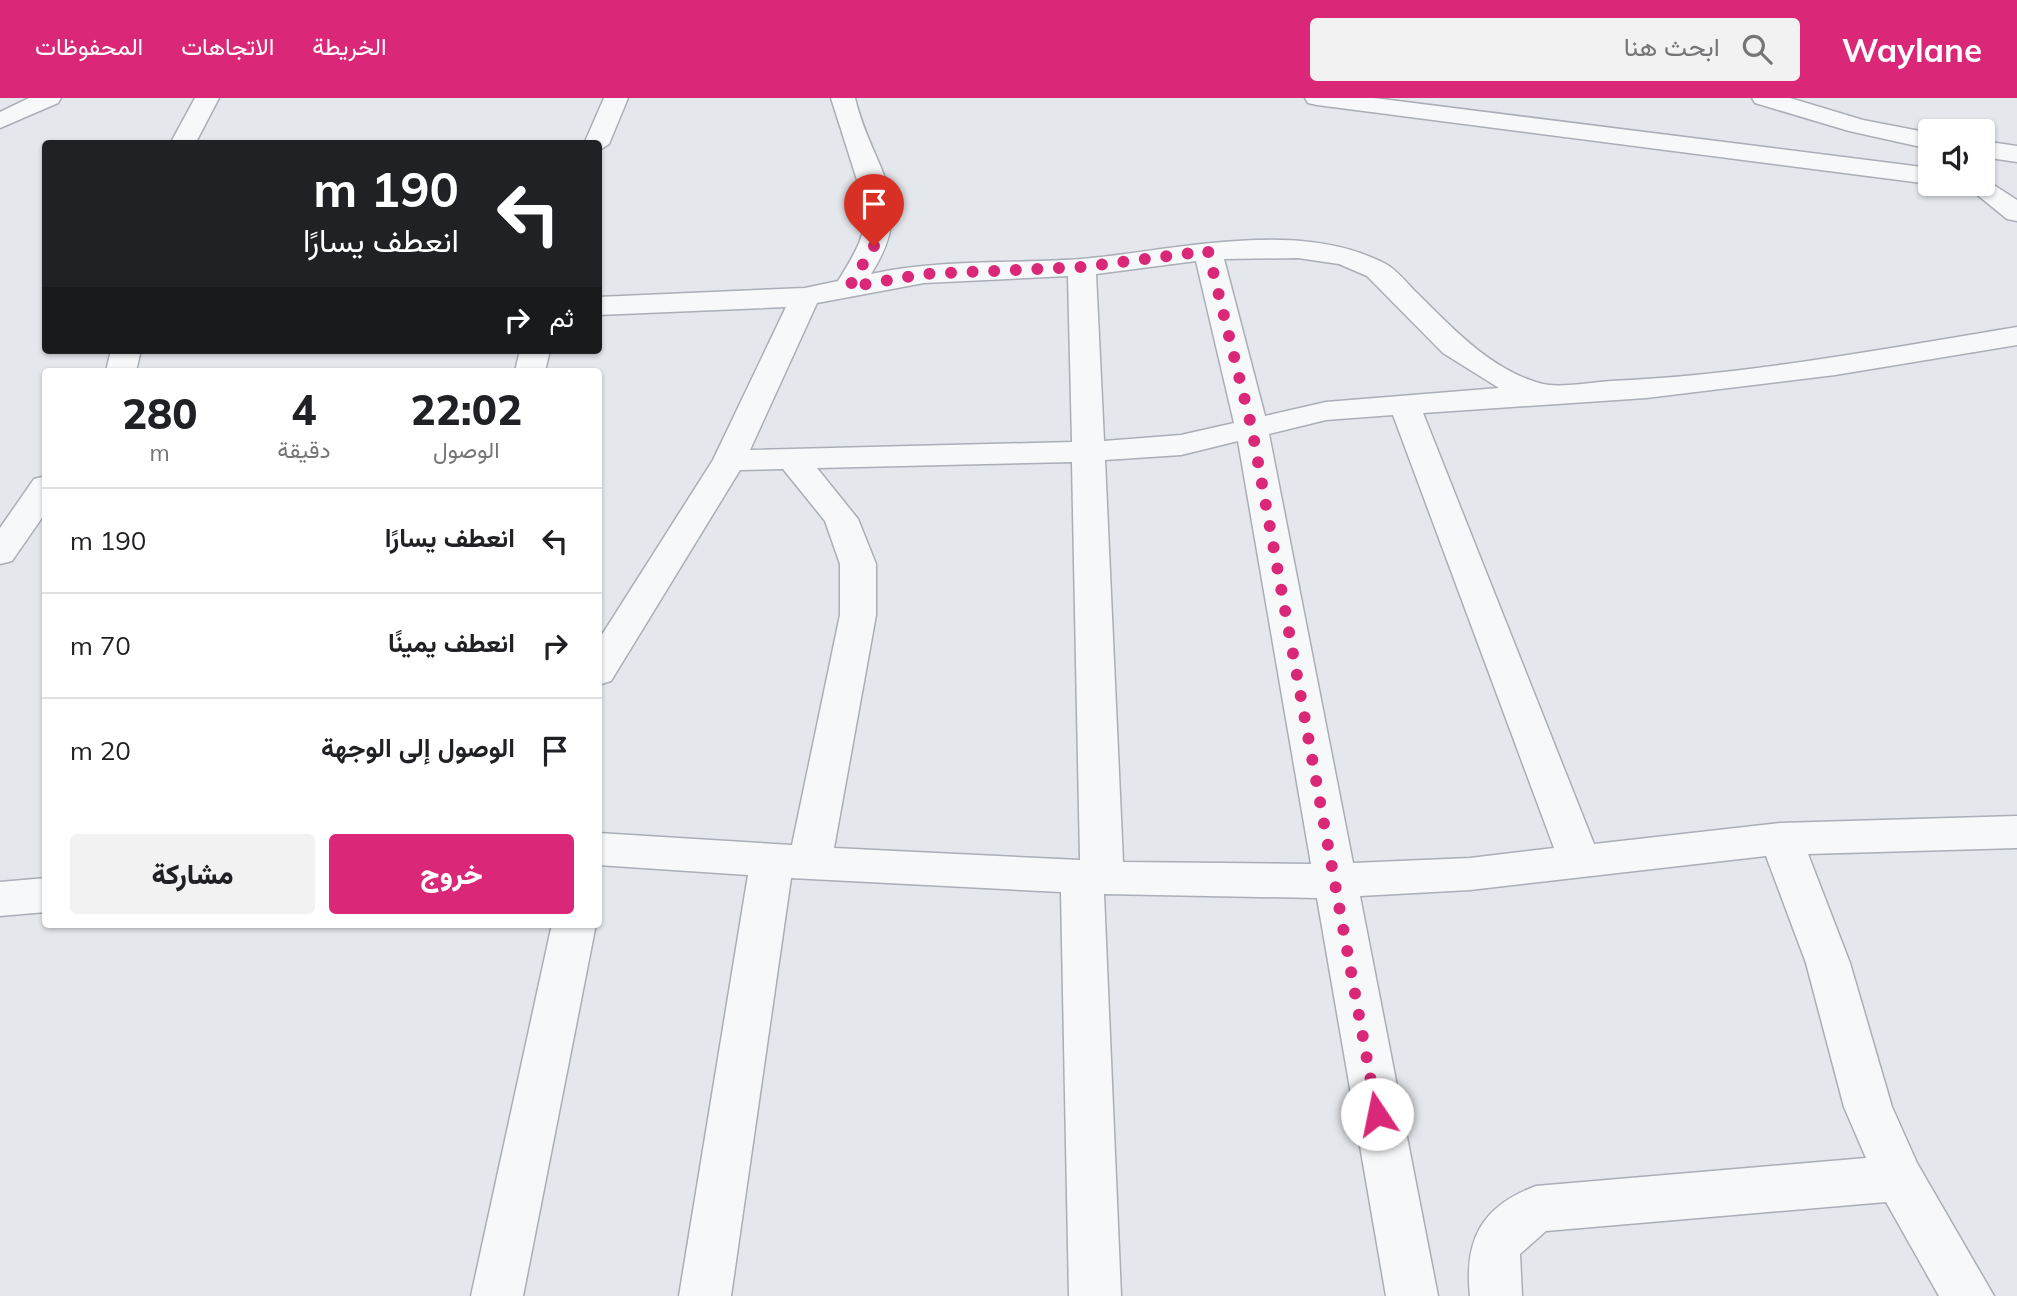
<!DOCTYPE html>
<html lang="ar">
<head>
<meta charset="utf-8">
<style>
  body { margin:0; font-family:Mulish,Vazirmatn,sans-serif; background:#f2f2f2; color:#202124; direction:rtl; height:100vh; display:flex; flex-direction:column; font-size:26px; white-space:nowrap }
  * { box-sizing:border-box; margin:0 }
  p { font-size:23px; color:#757577 }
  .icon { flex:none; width:38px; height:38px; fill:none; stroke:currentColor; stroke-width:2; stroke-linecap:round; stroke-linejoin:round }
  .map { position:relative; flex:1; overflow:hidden; direction:ltr }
  .panel { position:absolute; left:42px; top:270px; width:560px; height:560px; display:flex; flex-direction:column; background:#fff; border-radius:7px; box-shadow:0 2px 5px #0004; direction:rtl }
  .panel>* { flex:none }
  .banner { position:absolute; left:42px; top:42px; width:560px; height:214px; border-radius:7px; box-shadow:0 2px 5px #0004; direction:rtl; background:#202124; color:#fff; overflow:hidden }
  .fabs { position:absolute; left:1918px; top:21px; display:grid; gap:14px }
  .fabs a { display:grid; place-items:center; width:77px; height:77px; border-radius:7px; background:#fff; box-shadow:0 2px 5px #0004; font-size:35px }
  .pin { position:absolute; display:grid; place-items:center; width:60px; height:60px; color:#fff; margin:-72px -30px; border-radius:50% 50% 50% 0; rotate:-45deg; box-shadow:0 0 7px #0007 }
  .pin .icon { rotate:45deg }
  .me { position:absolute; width:77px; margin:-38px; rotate:349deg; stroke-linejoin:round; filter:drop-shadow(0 0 5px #0008) }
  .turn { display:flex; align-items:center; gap:24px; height:147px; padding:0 28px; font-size:32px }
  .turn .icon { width:91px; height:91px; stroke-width:2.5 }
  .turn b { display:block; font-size:49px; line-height:60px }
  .then { display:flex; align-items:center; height:66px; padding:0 28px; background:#0003; gap:14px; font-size:26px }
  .eta { display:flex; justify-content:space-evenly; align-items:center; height:119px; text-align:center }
  .eta b { font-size:42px; font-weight:800; line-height:49px }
  .button { display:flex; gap:14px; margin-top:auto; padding:14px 28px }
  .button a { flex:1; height:80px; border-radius:7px; background:#db2777; color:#fff; font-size:28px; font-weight:800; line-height:80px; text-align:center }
  .button a+a { background:#f2f2f2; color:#202124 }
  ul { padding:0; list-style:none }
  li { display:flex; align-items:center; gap:21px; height:105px; padding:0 28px; border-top:2px solid #e0e0e0 }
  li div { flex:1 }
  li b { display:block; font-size:26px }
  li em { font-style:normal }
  header { display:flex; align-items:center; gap:42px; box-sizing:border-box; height:98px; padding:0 35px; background:#db2777; color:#fff }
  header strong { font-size:33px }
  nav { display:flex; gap:38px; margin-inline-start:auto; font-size:24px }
  .search { width:490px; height:63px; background:#f2f2f2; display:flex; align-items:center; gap:18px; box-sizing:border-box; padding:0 24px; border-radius:7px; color:#757577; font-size:26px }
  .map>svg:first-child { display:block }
</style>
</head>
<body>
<header>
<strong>Waylane</strong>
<div class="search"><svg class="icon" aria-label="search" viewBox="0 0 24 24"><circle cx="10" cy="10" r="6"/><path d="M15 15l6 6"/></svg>ابحث هنا</div>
<nav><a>الخريطة</a><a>الاتجاهات</a><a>المحفوظات</a></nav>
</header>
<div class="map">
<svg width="2017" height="1198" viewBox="0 0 2017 1198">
  <rect width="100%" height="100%" fill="#e4e7ec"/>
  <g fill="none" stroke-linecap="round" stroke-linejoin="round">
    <defs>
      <path id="minor" d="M 29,0 L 61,0 L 58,5 L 0,30 L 0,14 Z
        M 195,0 L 219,0 L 195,46 L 170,46 Z
        M 604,0 L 628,0 L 609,46 L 598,53 L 598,46 L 584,46 Z
        M 831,0 L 855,0 C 872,72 919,101 871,176 C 939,161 1011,166 1081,161 C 1175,153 1295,120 1384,165 C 1397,171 1408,187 1419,197 C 1454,232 1491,271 1539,285 C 1556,291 1593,284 1611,283 C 1747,277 1883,251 2017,229 L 2017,247 L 1835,277 L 1646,300 L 1423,315 L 1594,746 L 1781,725 L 2017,718 L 2017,750 L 1808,756 L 1850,865 L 1892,1009 L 1917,1065 L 1994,1198 L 1939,1198 L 1886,1104 L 1546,1133 L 1520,1156 L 1522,1198 L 1470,1198 C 1464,1141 1482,1108 1536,1088 L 1866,1060 L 1844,1009 L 1806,865 L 1766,758 L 1470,792 L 1360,798 L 1438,1198 L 1386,1198 L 1317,800 L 1104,796 L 1121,1198 L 1069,1198 L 1061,794 L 791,780 L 731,1198 L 679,1198 L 748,777 L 598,767 L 598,735 L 792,747 L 840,517 L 840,466 L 825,423 L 783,371 L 740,372 L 611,583 L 598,587 L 598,543 L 713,362 L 786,209 L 598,217 L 598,199 L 805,190 L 838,183 C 853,158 866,140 866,110 ZM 1298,160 L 1339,166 L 1367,178 L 1443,255 L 1499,290 L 1326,304 L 1265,318 L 1224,161 ZM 1196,163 L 1234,325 L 1181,337 L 1104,343 L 1096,176 ZM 1068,178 L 1072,344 L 750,352 L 817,205 L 924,185 ZM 1393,317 L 1554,750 L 1470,760 L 1353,765 L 1269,336 L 1326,322 ZM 1238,343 L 1311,766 L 1123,764 L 1105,362 L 1181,357 ZM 1072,364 L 1080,762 L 834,750 L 876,517 L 876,466 L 858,421 L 817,370 Z
        M 1305,0 L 1374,0 L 1930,70 L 1930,86 L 1317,7 L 1308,5 Z
        M 1752,0 L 1790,0 L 1863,22 L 1930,35 L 1930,51 L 1849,33 L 1755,5 Z
        M 1983,43 L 2017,48 L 2017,64 L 1983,59 Z
        M 1983,80 L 2017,102 L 2017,123 L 2007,121 L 1964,86 L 1983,86 Z
        M 111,252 L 141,252 L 136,273 L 106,273 Z
        M 520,252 L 550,252 L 545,273 L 515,273 Z
        M 46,378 L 46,414 L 12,463 L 0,466 L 0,430 L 34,381 Z
        M 46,780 L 46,814 L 0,818 L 0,784 Z
        M 552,826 L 596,826 L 523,1198 L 471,1198 Z"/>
    </defs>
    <use href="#minor" stroke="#a9aeb7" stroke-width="3"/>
    <use href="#minor" fill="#f7f8fa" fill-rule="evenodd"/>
  </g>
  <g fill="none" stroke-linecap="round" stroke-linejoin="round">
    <path stroke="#db2777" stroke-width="12" stroke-dasharray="0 21.6" d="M 874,148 L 849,189 L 924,176 L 1082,169 L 1208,153 L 1252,331 L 1377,1016"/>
  </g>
</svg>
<div class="fabs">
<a><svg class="icon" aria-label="sound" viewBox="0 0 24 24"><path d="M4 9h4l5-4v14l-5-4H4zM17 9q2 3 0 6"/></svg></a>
</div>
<div class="pin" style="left:874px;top:148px;background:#d93025"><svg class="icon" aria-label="arrive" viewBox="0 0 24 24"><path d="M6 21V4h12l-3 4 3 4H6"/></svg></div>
<svg class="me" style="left:1377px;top:1016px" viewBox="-20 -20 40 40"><circle r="19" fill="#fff"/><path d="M0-13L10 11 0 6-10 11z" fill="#db2777"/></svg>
<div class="banner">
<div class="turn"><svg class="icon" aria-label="left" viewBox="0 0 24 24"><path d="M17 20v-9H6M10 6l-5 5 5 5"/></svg><div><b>190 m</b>انعطف يسارًا</div></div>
<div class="then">ثم<svg class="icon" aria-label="right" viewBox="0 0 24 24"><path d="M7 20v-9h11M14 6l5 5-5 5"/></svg></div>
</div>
<section class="panel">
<div class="eta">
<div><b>22:02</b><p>الوصول</p></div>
<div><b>4</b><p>دقيقة</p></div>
<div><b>280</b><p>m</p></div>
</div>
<ul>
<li><svg class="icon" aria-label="left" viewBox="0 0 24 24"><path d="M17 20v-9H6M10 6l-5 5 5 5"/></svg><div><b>انعطف يسارًا</b></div><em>190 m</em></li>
<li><svg class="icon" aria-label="right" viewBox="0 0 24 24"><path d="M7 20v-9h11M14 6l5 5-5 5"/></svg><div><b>انعطف يمينًا</b></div><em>70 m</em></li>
<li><svg class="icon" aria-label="arrive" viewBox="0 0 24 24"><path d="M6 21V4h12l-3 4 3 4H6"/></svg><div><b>الوصول إلى الوجهة</b></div><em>20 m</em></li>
</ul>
<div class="button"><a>خروج</a><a>مشاركة</a></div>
</section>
</div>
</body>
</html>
